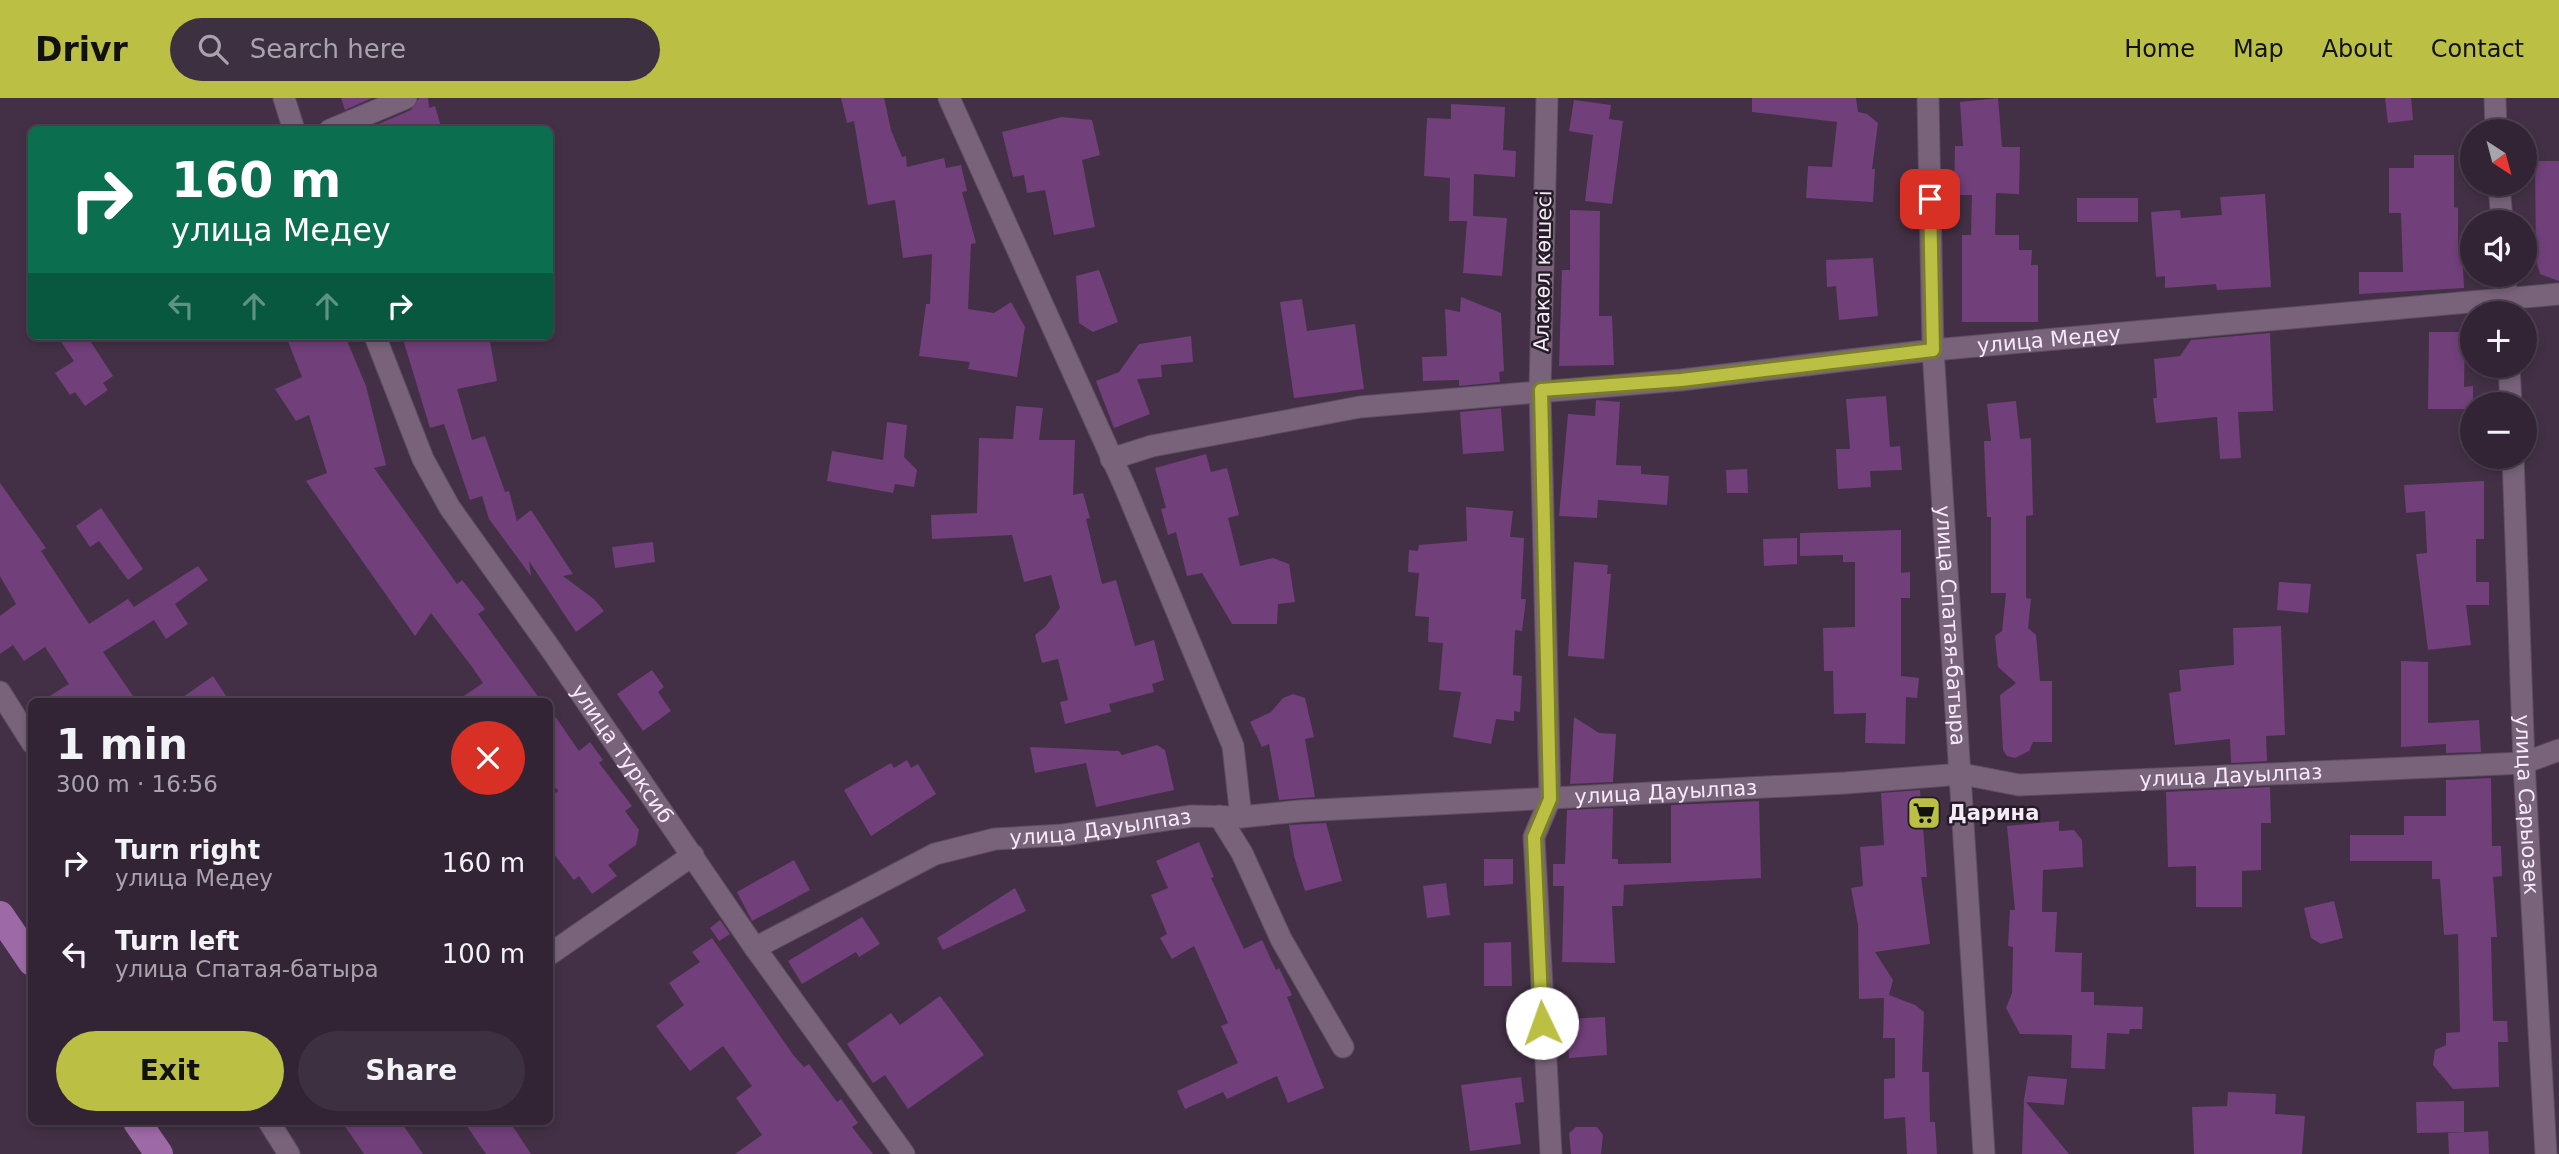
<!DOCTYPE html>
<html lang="en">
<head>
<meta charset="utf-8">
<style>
  body { margin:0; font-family:"DejaVu Sans",sans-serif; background:#3d3040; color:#f1f3f6; height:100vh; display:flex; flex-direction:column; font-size:26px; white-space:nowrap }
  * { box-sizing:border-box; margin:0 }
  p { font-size:23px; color:#a8a4ac }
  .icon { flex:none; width:38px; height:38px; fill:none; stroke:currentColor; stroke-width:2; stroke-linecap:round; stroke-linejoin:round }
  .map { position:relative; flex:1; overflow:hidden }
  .side { position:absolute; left:28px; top:600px; width:525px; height:427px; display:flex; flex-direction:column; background:#322434; border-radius:10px; box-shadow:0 4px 10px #0003,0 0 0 2px #4d414f }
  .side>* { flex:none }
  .banner { position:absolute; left:28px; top:28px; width:525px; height:214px; border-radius:10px; box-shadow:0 4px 10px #0003,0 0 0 2px #4d414f; background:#0b6e4f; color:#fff; overflow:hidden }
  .needle { width:46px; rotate:144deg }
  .controls { position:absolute; left:2460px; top:21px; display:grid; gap:14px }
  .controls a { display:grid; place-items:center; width:77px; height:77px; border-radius:50%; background:#322434; box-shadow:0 4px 10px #0003,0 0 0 2px #4d414f; font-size:35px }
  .pin { position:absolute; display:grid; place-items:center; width:60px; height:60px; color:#fff; margin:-30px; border-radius:14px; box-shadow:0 4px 10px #0006 }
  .me { position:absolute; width:77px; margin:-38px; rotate:357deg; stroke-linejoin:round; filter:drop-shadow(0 0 5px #0008) }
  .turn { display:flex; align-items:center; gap:24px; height:147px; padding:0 28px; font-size:32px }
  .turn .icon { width:91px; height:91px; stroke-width:2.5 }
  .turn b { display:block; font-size:49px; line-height:60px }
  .lanes { display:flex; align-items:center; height:66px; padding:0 28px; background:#0003; justify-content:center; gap:35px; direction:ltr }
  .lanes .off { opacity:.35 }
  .round { display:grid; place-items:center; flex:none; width:74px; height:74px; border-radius:37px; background:#3d3040 }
  .overview { display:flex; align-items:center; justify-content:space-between; height:119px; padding:0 28px }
  h1 { font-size:42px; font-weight:600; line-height:52px }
  .primary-button { display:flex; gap:14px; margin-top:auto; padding:14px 28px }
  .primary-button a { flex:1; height:80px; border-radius:42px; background:#bbc045; color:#111; font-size:28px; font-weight:600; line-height:80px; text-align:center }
  .primary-button a+a { background:#3d3040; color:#f1f3f6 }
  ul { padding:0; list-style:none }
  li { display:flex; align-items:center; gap:21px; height:91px; padding:0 28px }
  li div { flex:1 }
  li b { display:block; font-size:26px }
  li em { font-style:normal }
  header { display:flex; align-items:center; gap:42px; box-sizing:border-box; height:98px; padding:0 35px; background:#bbc045; color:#111 }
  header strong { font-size:33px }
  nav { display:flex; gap:38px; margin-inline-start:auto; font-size:24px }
  .search { width:490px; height:63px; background:#3d3040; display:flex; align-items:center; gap:18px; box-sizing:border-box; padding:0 24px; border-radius:38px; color:#a8a4ac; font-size:26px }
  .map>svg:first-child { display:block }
</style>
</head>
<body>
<header>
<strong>Drivr</strong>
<div class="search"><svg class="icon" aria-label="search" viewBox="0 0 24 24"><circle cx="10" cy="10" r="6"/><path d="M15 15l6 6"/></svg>Search here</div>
<nav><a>Home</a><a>Map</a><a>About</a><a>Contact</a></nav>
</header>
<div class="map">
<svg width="2559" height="1056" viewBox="0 0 2559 1056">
  <rect width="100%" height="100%" fill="#433046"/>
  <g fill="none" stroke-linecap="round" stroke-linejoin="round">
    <path stroke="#9e69a7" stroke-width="28" d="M 0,817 L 32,864
      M 137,1024 L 159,1056"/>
  </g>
  <path fill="#713f7a" d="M 341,0 L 372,0 L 345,12 Z
    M 419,0 L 428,0 L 429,10 L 435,8 L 442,32 L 365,32 L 411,12 Z
    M 841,0 L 884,0 L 891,32 L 902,59 L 906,58 L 907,69 L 944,60 L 946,70 L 961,67 L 967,93 L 962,94 L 976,145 L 971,146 L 968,211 L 994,215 L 1011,204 L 1025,229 L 1017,279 L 968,271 L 970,264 L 919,258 L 926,206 L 930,206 L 932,156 L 903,160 L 895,102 L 868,107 L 854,23 L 847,25 Z
    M 1752,0 L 1856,0 L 1858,14 L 1867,16 L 1878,25 L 1872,71 L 1875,71 L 1873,104 L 1806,100 L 1808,68 L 1832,69 L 1837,24 L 1752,14 Z
    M 1998,0 L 2002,49 L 2020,49 L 2019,96 L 1996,95 L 1995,137 L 2019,137 L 2019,152 L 2032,152 L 2031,167 L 2038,167 L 2038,224 L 1962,224 L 1962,137 L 1971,137 L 1972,97 L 1954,97 L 1955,48 L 1963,48 L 1960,4 Z
    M 2385,0 L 2411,0 L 2413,22 L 2388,25 Z
    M 1574,2 L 1611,7 L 1609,21 L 1623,23 L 1612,106 L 1585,103 L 1593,37 L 1569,33 Z
    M 1451,6 L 1505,9 L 1503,52 L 1516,53 L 1515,79 L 1474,76 L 1473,118 L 1507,120 L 1502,178 L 1463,175 L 1467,123 L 1449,123 L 1450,80 L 1424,78 L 1427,20 L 1451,21 Z
    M 1062,19 L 1092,22 L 1100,57 L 1082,62 L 1095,129 L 1054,137 L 1045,92 L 1027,95 L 1024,77 L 1013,79 L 1002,34 Z
    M 2414,57 L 2454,57 L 2454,109 L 2458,110 L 2458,147 L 2462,150 L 2464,190 L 2359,196 L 2359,174 L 2403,174 L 2401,115 L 2389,115 L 2389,70 L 2414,70 Z
    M 2535,63 L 2559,63 L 2559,183 L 2540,176 L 2536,163 Z
    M 2265,96 L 2271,189 L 2217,192 L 2216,186 L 2165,190 L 2165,178 L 2156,179 L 2151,114 L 2180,112 L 2181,120 L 2222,117 L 2220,99 Z
    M 2077,100 L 2138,100 L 2138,124 L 2077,124 Z
    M 1570,112 L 1600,113 L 1599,218 L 1612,218 L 1614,267 L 1559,268 L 1562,172 L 1570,172 Z
    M 1873,160 L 1878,218 L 1839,222 L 1836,188 L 1827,189 L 1826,162 Z
    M 1099,172 L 1118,224 L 1093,234 L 1079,225 L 1076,178 Z
    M 1461,199 L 1501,215 L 1504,273 L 1499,274 L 1500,284 L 1459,288 L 1459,282 L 1423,283 L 1422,259 L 1447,258 L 1445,211 L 1460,214 Z
    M 1302,201 L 1307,233 L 1355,226 L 1364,291 L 1294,300 L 1280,204 Z
    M 2429,234 L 2465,234 L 2464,289 L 2473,288 L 2473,311 L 2428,311 Z
    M 2270,235 L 2273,313 L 2238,314 L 2241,360 L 2220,361 L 2217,319 L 2156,325 L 2153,300 L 2157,300 L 2154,261 L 2180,258 L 2191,242 Z
    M 57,238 L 87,238 L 113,278 L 103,285 L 108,292 L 85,308 L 75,294 L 70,297 L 55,275 L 74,263 Z
    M 286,238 L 345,238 L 366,288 L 386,367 L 374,370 L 457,486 L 462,482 L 485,511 L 478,516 L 542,604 L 455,604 L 483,585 L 472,569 L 431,515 L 415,538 L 306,383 L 327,375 L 309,317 L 296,323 L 275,291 L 302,279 Z
    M 402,238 L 489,238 L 497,283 L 457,291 L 472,342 L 485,338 L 505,394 L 509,393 L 517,423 L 531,412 L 573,476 L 563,478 L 594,501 L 604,513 L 576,534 L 529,463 L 531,478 L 489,421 L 482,398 L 470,402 L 444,326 L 430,330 Z
    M 1191,238 L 1193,264 L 1161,267 L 1162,279 L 1137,281 L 1150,316 L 1114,330 L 1096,283 L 1119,274 L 1139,246 Z
    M 1886,298 L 1890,349 L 1900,348 L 1902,372 L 1870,373 L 1871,389 L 1838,391 L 1836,351 L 1850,351 L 1846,301 Z
    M 1596,302 L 1620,304 L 1616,367 L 1641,368 L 1641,376 L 1669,378 L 1667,407 L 1598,402 L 1597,420 L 1559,418 L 1568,316 L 1595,318 Z
    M 2016,303 L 2020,341 L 2031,340 L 2033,417 L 2026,418 L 2026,500 L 2031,501 L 2028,530 L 2036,537 L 2040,583 L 2052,583 L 2052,644 L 2033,644 L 2029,653 L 2015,660 L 2007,658 L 2003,652 L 2000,597 L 2016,585 L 1998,569 L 1995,538 L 2002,533 L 2006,495 L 1991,495 L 1991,419 L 1987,419 L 1984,343 L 1991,343 L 1987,306 Z
    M 1016,308 L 1043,310 L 1039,342 L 1075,342 L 1073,397 L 1083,395 L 1090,420 L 1086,421 L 1102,486 L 1116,482 L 1135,548 L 1154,542 L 1164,582 L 1152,586 L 1154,594 L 1109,606 L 1111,614 L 1065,626 L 1060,604 L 1068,602 L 1058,561 L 1042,565 L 1035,537 L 1045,529 L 1060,510 L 1051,477 L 1024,484 L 1012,437 L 932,441 L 931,417 L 977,415 L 979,340 L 1013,341 Z
    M 1501,310 L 1504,353 L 1463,356 L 1460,314 Z
    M 887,324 L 907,327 L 904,359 L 917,372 L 914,389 L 895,386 L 893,395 L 827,383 L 832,353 L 883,362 Z
    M 1206,356 L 1211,374 L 1227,370 L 1239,417 L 1228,420 L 1240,468 L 1273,460 L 1289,466 L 1295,504 L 1278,506 L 1277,526 L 1232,526 L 1202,475 L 1187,478 L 1176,434 L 1168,437 L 1161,411 L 1166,410 L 1155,370 Z
    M 1747,371 L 1748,395 L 1727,395 L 1726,372 Z
    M 2484,383 L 2484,441 L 2476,441 L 2476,484 L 2489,484 L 2489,507 L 2466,507 L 2471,547 L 2428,552 L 2416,456 L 2427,455 L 2425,413 L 2406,415 L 2404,387 Z
    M 0,385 L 46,450 L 41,453 L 89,526 L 128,501 L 134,509 L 198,468 L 208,482 L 175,506 L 188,526 L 166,541 L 154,522 L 103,554 L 137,604 L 40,604 L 69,586 L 45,549 L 24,563 L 13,547 L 0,556 L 0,518 L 16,506 L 0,478 Z
    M 1466,409 L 1513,413 L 1510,439 L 1524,440 L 1521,501 L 1526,501 L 1522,533 L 1515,532 L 1513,577 L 1522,578 L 1520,614 L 1514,613 L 1514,623 L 1496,621 L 1491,646 L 1453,639 L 1461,594 L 1439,592 L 1443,545 L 1428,544 L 1429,519 L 1415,518 L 1419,475 L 1408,474 L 1409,452 L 1418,453 L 1419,447 L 1467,443 Z
    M 101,410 L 143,471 L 128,482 L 99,443 L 90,449 L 76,428 Z
    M 1901,432 L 1901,475 L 1910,474 L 1910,500 L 1901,500 L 1901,578 L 1919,580 L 1917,600 L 1906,599 L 1905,646 L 1865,645 L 1866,615 L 1834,616 L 1833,573 L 1824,573 L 1823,530 L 1855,529 L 1855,464 L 1843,464 L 1843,457 L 1800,458 L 1800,435 Z
    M 1797,440 L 1797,466 L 1764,468 L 1763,441 Z
    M 653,444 L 655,464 L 615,470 L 612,449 Z
    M 1574,464 L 1608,467 L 1607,476 L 1611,476 L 1604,561 L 1568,558 Z
    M 2279,484 L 2311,486 L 2308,515 L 2277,512 Z
    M 2281,528 L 2285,637 L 2266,638 L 2267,663 L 2231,665 L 2230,641 L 2175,647 L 2169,595 L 2181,593 L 2179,572 L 2234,567 L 2233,530 Z
    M 2401,563 L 2428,564 L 2428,625 L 2479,622 L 2481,654 L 2446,655 L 2446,646 L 2401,649 Z
    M 652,572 L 664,589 L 658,594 L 671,613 L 643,633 L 617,596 Z
    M 213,578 L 230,604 L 176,604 Z
    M 1293,596 L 1305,600 L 1314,639 L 1305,641 L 1315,699 L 1279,702 L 1269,646 L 1262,649 L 1250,624 L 1271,614 L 1283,600 Z
    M 550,611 L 579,653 L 590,644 L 603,662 L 599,665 L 632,708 L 625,713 L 639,732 L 636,747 L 608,767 L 617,778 L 592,796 L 579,778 L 574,782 L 550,751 L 550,699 L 558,693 L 550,682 Z
    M 1574,619 L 1599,635 L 1616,636 L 1613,684 L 1570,686 Z
    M 1157,647 L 1165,652 L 1174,692 L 1096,709 L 1086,665 L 1035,675 L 1030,649 L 1119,653 L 1122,657 Z
    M 907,662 L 911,670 L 918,666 L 936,696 L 871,738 L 844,692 L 891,665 L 894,670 Z
    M 2491,680 L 2492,748 L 2501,748 L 2502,778 L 2493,779 L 2497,839 L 2491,839 L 2493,923 L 2507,923 L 2508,944 L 2498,944 L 2499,989 L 2453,991 L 2433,967 L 2435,952 L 2446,947 L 2446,935 L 2460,934 L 2458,836 L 2444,837 L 2440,781 L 2432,781 L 2432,763 L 2350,763 L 2350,737 L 2404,737 L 2404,718 L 2446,718 L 2446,682 Z
    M 2270,689 L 2271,725 L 2261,725 L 2261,772 L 2242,773 L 2242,809 L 2196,809 L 2196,768 L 2168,769 L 2166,694 Z
    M 1920,692 L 1927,779 L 1921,779 L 1930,846 L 1875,854 L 1893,882 L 1889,897 L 1915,907 L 1924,914 L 1922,974 L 1929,974 L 1930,1024 L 1935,1024 L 1937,1056 L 1907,1056 L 1905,1019 L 1884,1021 L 1884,981 L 1895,980 L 1895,940 L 1883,940 L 1884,900 L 1859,901 L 1858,827 L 1851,790 L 1863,788 L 1860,749 L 1884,747 L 1881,695 Z
    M 1759,703 L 1761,780 L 1624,787 L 1623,808 L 1612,808 L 1615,865 L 1562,864 L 1564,788 L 1553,788 L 1553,766 L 1565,766 L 1567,712 L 1613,710 L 1612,761 L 1618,761 L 1618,766 L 1671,765 L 1671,707 Z
    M 2059,723 L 2059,733 L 2074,732 L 2082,742 L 2083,769 L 2043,772 L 2042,814 L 2057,814 L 2055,854 L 2082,855 L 2081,894 L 2094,894 L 2094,907 L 2143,909 L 2142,931 L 2130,931 L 2129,936 L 2107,935 L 2105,971 L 2071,970 L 2072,937 L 2020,936 L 2006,910 L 2012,895 L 2013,849 L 2008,848 L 2010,812 L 2015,812 L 2007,728 Z
    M 1326,725 L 1342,783 L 1305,793 L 1294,758 L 1289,727 Z
    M 1199,744 L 1214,779 L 1211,780 L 1244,851 L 1262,842 L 1276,872 L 1279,870 L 1292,897 L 1287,899 L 1324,990 L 1288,1005 L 1277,978 L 1227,1001 L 1223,994 L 1185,1011 L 1177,993 L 1238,965 L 1221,928 L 1228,925 L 1194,848 L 1172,861 L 1160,840 L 1167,836 L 1151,797 L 1168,790 L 1156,763 Z
    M 1484,761 L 1513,761 L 1513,786 L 1484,788 Z
    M 794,762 L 810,792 L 752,823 L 737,794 Z
    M 1446,785 L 1450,817 L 1427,820 L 1423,788 Z
    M 1015,790 L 1026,813 L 943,852 L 937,840 Z
    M 2334,803 L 2343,840 L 2321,846 L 2311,840 L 2304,810 Z
    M 862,819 L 880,846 L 859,859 L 856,854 L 802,886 L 788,863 Z
    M 720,822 L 730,836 L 719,843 L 710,830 Z
    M 712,840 L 794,958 L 804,969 L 809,966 L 837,1004 L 841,1001 L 858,1025 L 852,1029 L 873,1056 L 735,1056 L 762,1037 L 736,1000 L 752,988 L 723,948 L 690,973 L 656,928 L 684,907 L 669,885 L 700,864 L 692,854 Z
    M 1511,844 L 1512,888 L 1484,888 L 1484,845 Z
    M 940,898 L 984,957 L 908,1011 L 885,977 L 873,985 L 847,946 L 891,915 L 900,927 Z
    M 1605,919 L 1607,957 L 1569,960 L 1567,921 Z
    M 2028,978 L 2067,981 L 2064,1007 L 2026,1004 L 2069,1056 L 2022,1056 L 2024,1001 Z
    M 1521,979 L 1524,1004 L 1515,1005 L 1521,1046 L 1470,1053 L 1461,987 Z
    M 2228,994 L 2276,996 L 2275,1016 L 2305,1018 L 2302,1056 L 2194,1056 L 2192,1009 L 2227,1008 Z
    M 2464,1003 L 2464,1034 L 2417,1035 L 2416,1004 Z
    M 342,1024 L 401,1024 L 423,1056 L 364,1056 Z
    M 464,1024 L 510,1024 L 531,1056 L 486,1056 Z
    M 1576,1029 L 1597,1029 L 1603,1037 L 1601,1056 L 1571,1056 L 1569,1035 Z
    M 2488,1033 L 2489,1056 L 2449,1056 L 2448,1035 Z"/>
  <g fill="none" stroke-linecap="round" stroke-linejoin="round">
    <defs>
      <g id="street">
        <path d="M 284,0 L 294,32"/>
        <path d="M 949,0 L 1125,389 L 1233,648 L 1241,719"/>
        <path d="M 1547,0 L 1540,292 L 1550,701 L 1534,739 L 1551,1056"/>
        <path id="s1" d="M 1928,0 L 1933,252 L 1984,1056"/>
        <path d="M 2495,0 L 2496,33"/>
        <path d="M 330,32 L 406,0"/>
        <path d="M 2499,86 L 2502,124"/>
        <path d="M 2505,177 L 2507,213"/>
        <path id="s2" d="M 375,238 L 423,361 L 450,410 L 550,550 L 755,850 L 904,1056"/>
        <path d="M 2509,268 L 2511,306"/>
        <path id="s3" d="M 2513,359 L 2524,665 L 2546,1056"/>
        <path id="s4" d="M 1111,361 L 1152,348 L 1360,309 L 1681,282 L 1933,252 L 2559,196"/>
        <path d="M 0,594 L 32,645"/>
        <path d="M 1219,718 L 1242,755 L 1281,841 L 1343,949"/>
        <path id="s5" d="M 755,850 L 935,756 L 995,741 L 1063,737 L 1192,718 L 1241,719 L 1300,713 L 1845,685 L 1962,676 L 2019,687 L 2524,665 L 2559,652"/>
        <path d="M 550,856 L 693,757"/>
        <path d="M 269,1024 L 289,1056"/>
      </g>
    </defs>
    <use href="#street" stroke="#5e4e61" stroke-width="23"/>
    <use href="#street" stroke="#78637b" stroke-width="21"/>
  </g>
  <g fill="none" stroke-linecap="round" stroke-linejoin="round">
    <defs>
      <path id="route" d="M 1542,925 L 1534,739 L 1550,701 L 1541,292 L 1681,282 L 1933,252 L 1930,101"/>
    </defs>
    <use href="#route" stroke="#7a7d2d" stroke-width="18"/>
    <use href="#route" stroke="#bbc045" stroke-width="12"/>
  </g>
  <defs>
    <symbol id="supermarket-square" viewBox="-11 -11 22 22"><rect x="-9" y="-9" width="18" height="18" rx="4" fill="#bbc045" stroke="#241c26"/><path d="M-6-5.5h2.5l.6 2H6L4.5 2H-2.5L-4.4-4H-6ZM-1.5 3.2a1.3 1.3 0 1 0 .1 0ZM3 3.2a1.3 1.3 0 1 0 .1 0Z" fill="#111"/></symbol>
  </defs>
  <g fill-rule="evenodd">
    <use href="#supermarket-square" x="1905" y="696" width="38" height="38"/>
  </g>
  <g text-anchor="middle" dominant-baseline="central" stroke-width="5" stroke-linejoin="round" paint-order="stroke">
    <g font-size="21" fill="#f6eaf8" stroke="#241c26">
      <text transform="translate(1543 173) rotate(-89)">Алакөл көшесі</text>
      <text stroke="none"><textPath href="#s4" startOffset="947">улица Медеу</textPath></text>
      <text stroke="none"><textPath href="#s1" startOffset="528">улица Спатая-батыра</textPath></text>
      <text stroke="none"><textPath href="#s2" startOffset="488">улица Турксиб</textPath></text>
      <text stroke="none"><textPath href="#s5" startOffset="1505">улица Дауылпаз</textPath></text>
      <text stroke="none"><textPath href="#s5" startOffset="938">улица Дауылпаз</textPath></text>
      <text stroke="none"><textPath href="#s3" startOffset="348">улица Сарыозек</textPath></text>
      <text stroke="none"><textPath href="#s5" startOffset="371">улица Дауылпаз</textPath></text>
    </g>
    <g font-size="21" font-weight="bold" fill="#f6eaf8" stroke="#241c26" text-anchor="start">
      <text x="1948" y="715">Дарина</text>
    </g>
  </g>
</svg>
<div class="controls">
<a><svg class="needle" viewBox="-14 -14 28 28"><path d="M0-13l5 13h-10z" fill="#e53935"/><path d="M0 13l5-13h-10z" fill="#a8a4ac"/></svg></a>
<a><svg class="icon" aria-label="sound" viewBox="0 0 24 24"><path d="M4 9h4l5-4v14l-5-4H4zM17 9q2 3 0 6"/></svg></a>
<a>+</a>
<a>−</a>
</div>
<div class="pin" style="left:1930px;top:101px;background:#d93025"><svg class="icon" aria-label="arrive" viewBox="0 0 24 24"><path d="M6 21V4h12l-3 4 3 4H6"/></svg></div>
<svg class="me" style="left:1542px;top:925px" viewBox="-20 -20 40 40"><circle r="19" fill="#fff"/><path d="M0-13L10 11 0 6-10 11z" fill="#bbc045"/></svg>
<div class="banner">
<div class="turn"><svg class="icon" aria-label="right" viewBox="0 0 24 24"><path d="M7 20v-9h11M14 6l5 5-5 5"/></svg><div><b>160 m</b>улица Медеу</div></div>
<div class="lanes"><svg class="icon off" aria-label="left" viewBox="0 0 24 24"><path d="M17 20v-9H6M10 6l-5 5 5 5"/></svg><svg class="icon off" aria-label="ahead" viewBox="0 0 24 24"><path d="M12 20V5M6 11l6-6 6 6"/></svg><svg class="icon off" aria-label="ahead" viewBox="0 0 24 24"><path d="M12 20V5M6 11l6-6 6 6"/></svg><svg class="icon" aria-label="right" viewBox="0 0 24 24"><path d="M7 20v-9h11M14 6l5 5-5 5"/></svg></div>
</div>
<section class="side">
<div class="overview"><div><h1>1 min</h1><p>300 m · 16:56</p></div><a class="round" style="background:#d93025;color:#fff"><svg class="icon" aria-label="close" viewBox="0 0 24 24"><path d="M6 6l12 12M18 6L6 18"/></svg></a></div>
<ul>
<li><svg class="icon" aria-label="right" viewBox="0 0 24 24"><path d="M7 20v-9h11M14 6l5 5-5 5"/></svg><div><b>Turn right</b><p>улица Медеу</p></div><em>160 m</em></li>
<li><svg class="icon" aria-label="left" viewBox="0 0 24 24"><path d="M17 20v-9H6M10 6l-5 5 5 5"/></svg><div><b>Turn left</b><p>улица Спатая-батыра</p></div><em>100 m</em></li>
</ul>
<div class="primary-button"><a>Exit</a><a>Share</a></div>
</section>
</div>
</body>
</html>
